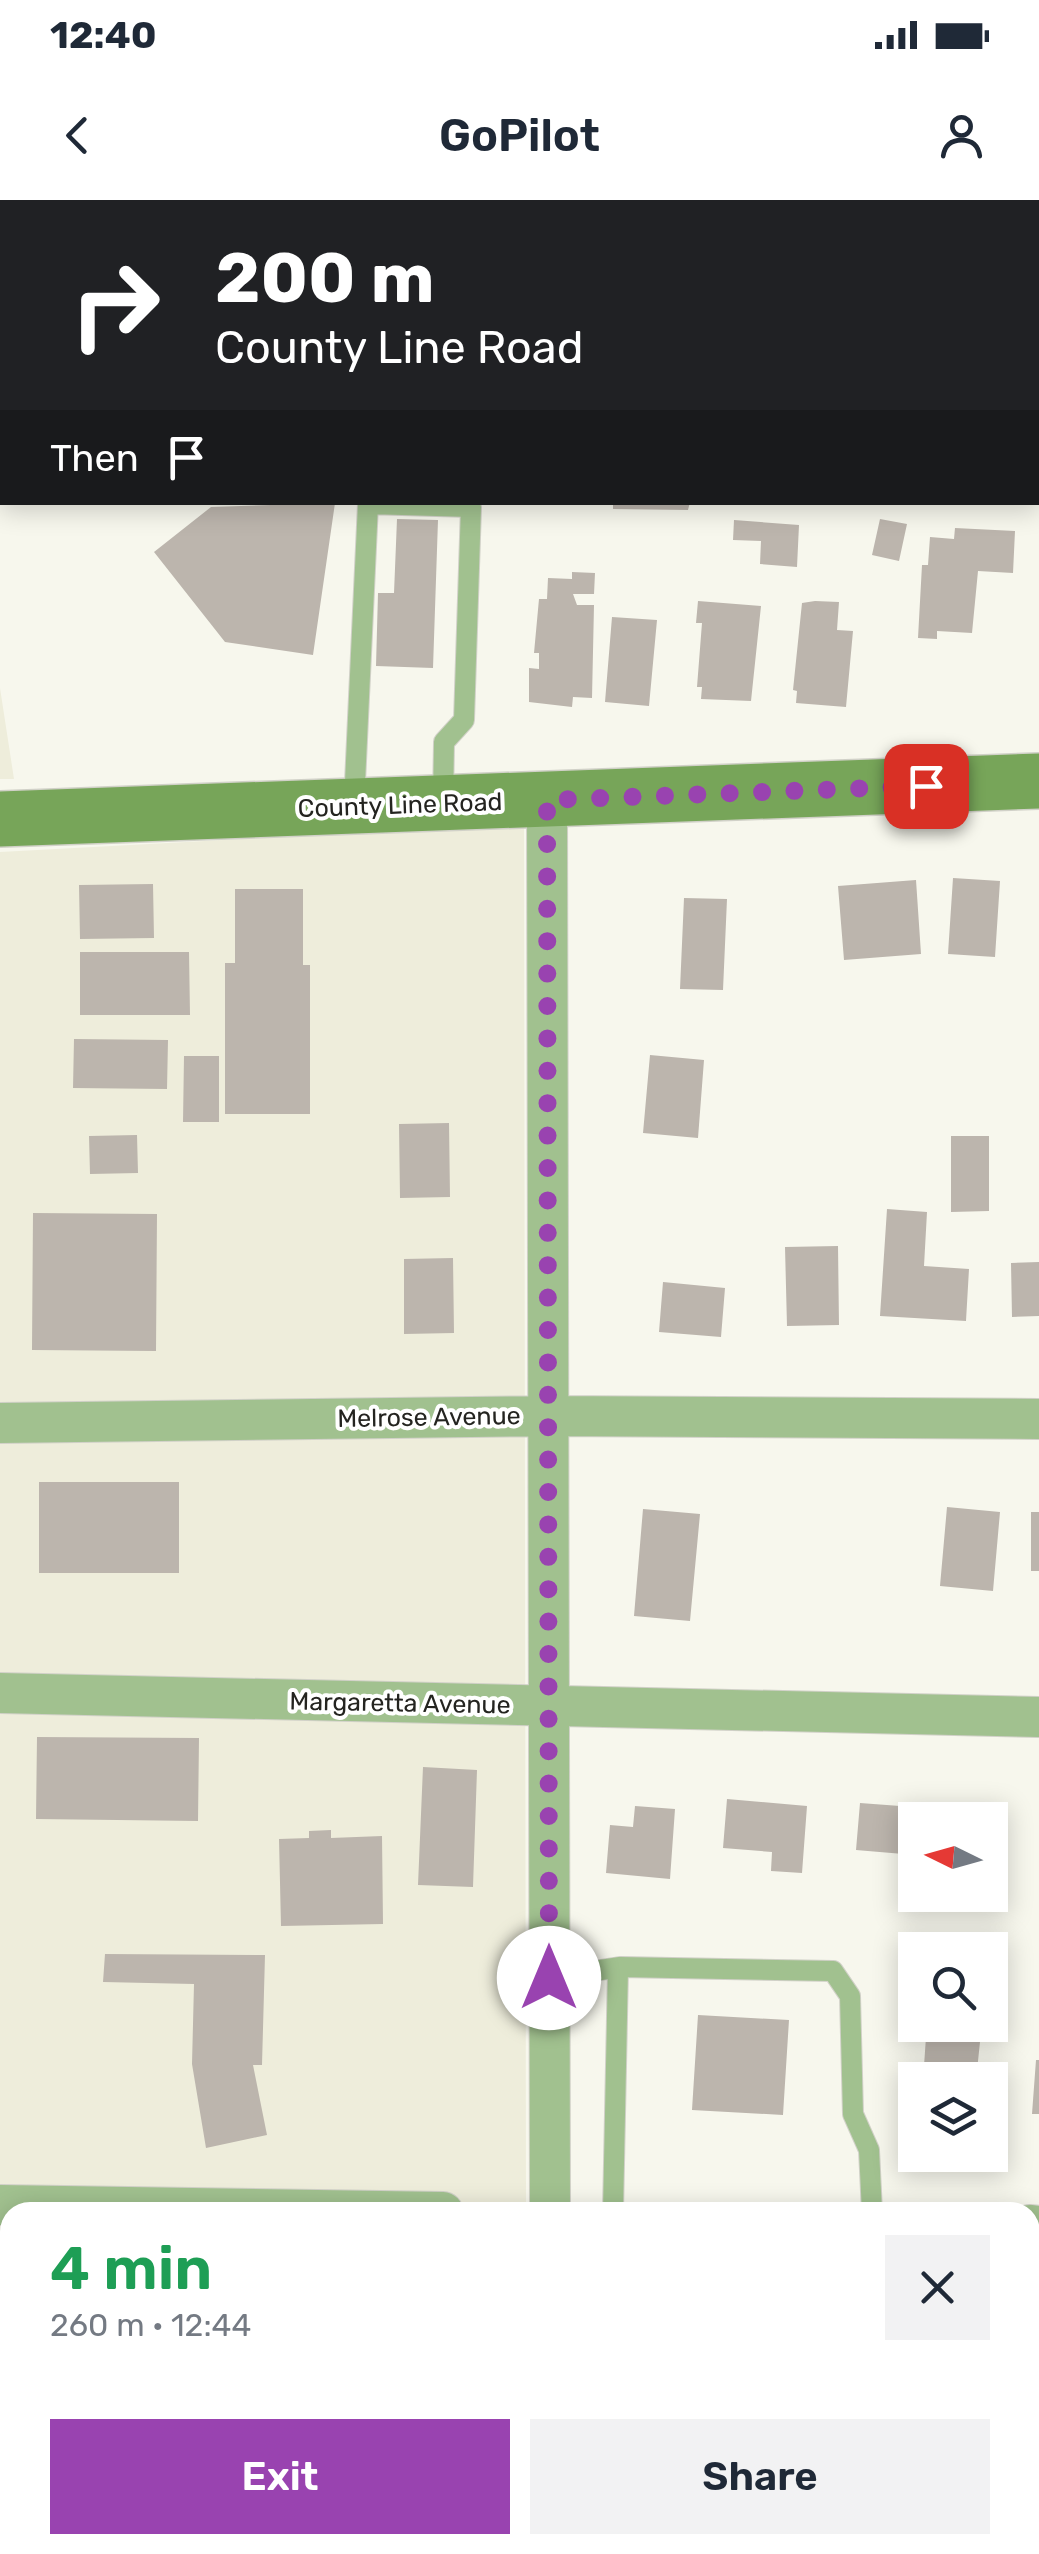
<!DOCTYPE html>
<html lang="en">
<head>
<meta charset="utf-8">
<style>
  body { margin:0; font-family:Rubik,sans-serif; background:#f2f2f3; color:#1f2937; height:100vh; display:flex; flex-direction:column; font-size:38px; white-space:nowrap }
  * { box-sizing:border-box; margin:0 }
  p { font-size:32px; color:#747a83 }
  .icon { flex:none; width:55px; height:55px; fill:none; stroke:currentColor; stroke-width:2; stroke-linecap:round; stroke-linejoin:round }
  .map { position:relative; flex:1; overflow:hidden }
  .drawer { position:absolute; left:0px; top:2002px; width:1040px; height:352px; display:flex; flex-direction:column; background:#fff; border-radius:30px 30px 0 0; box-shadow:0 5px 25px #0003 }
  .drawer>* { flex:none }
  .banner { position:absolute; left:0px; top:0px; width:1040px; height:305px; box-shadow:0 5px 25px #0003; background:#202124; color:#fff; overflow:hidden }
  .needle { width:65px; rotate:275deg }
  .controls { position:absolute; left:898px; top:1602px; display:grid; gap:20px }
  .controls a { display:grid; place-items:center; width:110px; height:110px; border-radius:0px; background:#fff; box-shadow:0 5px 25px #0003; font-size:50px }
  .pin { position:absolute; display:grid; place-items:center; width:85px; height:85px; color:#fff; margin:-42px; border-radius:20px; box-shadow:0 5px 15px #0006 }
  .me { position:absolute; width:110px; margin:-55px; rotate:0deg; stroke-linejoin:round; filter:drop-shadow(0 0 8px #0008) }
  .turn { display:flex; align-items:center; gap:35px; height:210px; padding:0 50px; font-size:45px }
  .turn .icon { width:130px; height:130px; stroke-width:2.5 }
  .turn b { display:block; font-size:70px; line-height:85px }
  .then { display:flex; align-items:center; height:95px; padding:0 50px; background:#0003; gap:20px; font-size:38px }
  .round { display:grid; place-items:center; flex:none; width:105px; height:105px; border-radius:0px; background:#f2f2f3 }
  .overview { display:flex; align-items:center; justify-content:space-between; height:170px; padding:0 50px }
  h1 { font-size:60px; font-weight:600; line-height:75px; color:#1e9e55 }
  .cta { display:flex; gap:20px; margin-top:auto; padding:20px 50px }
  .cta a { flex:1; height:115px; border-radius:0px; background:#9943b0; color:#fff; font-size:40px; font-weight:600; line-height:115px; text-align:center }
  .cta a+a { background:#f2f2f3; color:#1f2937 }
  .status { display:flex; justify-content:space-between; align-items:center; height:70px; padding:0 50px; background:#fff; direction:ltr }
  .status svg { height:28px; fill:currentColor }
  header { display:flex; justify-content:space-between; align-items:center; height:130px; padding:0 50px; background:#fff; font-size:45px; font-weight:600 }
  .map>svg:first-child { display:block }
</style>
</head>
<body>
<div class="status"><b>12:40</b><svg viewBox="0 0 49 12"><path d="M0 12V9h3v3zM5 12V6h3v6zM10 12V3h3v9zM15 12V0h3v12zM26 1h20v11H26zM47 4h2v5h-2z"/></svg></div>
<header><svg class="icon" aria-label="back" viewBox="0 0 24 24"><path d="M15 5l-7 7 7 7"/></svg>GoPilot<svg class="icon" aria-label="person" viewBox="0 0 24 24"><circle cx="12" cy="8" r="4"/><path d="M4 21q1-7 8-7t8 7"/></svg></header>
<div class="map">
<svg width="1039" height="2354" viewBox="0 0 1039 2354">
  <rect width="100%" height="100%" fill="#f7f7ed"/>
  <path fill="#eeeddb" d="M 0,488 L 14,579 L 0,579 Z
    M 524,624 L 526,2012 L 10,2012 L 10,2345 L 526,2345 L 526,2354 L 0,2354 L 0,652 Z"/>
  <path fill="#bcb5ad" d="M 613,302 L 690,302 L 688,310 L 613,309 Z
    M 335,303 L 313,455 L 225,442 L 154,352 L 211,307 Z
    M 397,319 L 438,320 L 433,468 L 376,466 L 378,393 L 394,393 Z
    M 880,319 L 907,324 L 899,361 L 872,355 Z
    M 734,320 L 799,325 L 797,367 L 760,364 L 761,341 L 733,340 Z
    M 955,328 L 1015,331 L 1013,373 L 978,371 L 972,433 L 937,431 L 937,439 L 918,438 L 922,365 L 928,365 L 930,337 L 954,339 Z
    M 572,372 L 595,373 L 594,394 L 573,394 L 577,405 L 594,405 L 592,498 L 573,497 L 572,507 L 529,502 L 529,468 L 539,469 L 539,453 L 534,453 L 539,399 L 547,399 L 548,378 L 572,379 Z
    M 698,401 L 761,406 L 751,501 L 701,499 L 702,487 L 697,487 L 702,423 L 696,423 Z
    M 815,401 L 839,402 L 837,430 L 853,431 L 846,507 L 796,503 L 797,491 L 793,490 L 802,403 Z
    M 612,417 L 657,420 L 649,506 L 605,502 Z
    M 953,678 L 1000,681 L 995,757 L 948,754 Z
    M 916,680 L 921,754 L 844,760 L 838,686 Z
    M 153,684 L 154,738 L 80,739 L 79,685 Z
    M 235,689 L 303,689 L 303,765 L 310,765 L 310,914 L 225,914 L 225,763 L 235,763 Z
    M 684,698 L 727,699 L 723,790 L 680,789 Z
    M 80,752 L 189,752 L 190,815 L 80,815 Z
    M 74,839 L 168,840 L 167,889 L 73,888 Z
    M 650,855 L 704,860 L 698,938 L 643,933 Z
    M 184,856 L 219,856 L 219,922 L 183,922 Z
    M 449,923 L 450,997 L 400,998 L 399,924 Z
    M 137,935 L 138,973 L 90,974 L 89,936 Z
    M 951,936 L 989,936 L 989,1011 L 951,1012 Z
    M 887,1009 L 927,1012 L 924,1066 L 969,1069 L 966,1121 L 880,1116 Z
    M 33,1013 L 157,1014 L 156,1151 L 32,1150 Z
    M 838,1046 L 839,1125 L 787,1126 L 785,1047 Z
    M 453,1058 L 454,1133 L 404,1134 L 404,1059 Z
    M 1039,1062 L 1039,1116 L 1012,1117 L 1011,1063 Z
    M 663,1082 L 725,1088 L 721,1137 L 659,1132 Z
    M 39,1282 L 179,1282 L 179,1373 L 39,1373 Z
    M 947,1307 L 1000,1312 L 993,1391 L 940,1386 Z
    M 643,1309 L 700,1314 L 690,1421 L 634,1416 Z
    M 1031,1312 L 1039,1312 L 1039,1371 L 1031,1371 Z
    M 37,1537 L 199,1538 L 198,1621 L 36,1619 Z
    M 423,1567 L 477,1570 L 473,1687 L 418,1685 Z
    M 727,1599 L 807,1606 L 802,1673 L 771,1671 L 772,1652 L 723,1648 Z
    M 860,1603 L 940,1609 L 939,1620 L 915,1620 L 915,1655 L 856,1650 Z
    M 635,1606 L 675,1609 L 670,1679 L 606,1673 L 610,1625 L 633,1627 Z
    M 331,1630 L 331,1638 L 382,1636 L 383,1724 L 281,1726 L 279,1639 L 309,1638 L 309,1631 Z
    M 105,1754 L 265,1755 L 262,1865 L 253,1865 L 267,1935 L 206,1948 L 192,1864 L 194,1784 L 103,1782 Z
    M 698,1815 L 789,1820 L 783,1915 L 692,1910 Z
    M 926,1837 L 980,1842 L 976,1880 L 923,1880 Z
    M 1036,1860 L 1039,1860 L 1039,1914 L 1032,1914 Z
    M 158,2345 L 246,2345 L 246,2354 L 158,2354 Z
    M 830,2345 L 897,2345 L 897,2351 L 830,2351 Z"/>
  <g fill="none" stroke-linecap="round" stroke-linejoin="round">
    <defs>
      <path id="service" d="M 354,604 L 368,304 L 471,307 L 464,520 L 444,542 L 443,601
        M 549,1778 L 620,1767 L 833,1771 L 850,1796 L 853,1914 L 869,1950 L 872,2012
        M 613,2012 L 618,1768"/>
      <path id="minor" d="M 130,2 L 131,0
        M 0,236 L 2,234
        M 547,600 L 550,2012
        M 0,1223 L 549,1216 L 1039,1219
        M 0,1493 L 1039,1517
        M 0,2005 L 443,2012
        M 1030,2025 L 1039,2026
        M 551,2345 L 551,2354
        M 1007,2345 L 1007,2354"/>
      <path id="secondary" d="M 0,619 L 1039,581"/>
    </defs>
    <use href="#service" stroke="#d1d1c8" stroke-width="22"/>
    <use href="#minor" stroke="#d1d1c8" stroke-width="42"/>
    <use href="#secondary" stroke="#d1d1c8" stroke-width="58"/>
    <use href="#service" stroke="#a1c18f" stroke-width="20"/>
    <use href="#minor" stroke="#a1c18f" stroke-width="40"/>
    <use href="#secondary" stroke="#77a559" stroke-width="55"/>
  </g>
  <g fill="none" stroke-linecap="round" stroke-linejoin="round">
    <path stroke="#9943b0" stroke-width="18" stroke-dasharray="0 32.4" d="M 549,1778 L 547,600 L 926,586"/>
  </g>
  <g text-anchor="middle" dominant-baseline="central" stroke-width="8" stroke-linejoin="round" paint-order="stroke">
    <g font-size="25" fill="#242420" stroke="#fff">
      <text transform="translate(400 605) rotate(-2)">County Line Road</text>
      <text transform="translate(429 1217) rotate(-1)">Melrose Avenue</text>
      <text transform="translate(400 1503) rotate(1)">Margaretta Avenue</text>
    </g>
  </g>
</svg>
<div class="controls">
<a><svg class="needle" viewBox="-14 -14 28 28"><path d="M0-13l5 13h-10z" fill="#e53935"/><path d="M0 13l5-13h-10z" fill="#747a83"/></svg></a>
<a><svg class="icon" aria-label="search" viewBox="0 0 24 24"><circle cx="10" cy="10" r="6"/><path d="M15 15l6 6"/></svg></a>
<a><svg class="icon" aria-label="layers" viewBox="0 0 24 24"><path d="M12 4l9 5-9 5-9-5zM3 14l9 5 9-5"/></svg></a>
</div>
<div class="pin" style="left:926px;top:586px;background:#d93025"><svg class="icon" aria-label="arrive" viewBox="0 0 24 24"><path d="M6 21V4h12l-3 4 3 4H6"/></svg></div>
<svg class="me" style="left:549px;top:1778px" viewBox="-20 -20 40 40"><circle r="19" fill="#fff"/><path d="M0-13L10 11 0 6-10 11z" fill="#9943b0"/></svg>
<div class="banner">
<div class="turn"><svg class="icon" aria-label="right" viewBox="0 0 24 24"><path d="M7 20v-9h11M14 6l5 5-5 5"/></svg><div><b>200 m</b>County Line Road</div></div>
<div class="then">Then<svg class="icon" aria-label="arrive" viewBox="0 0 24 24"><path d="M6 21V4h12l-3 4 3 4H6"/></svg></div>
</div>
<section class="drawer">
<div class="overview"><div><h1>4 min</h1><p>260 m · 12:44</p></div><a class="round"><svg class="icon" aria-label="close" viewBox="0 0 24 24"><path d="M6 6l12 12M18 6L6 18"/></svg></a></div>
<div class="cta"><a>Exit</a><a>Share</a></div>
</section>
</div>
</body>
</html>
